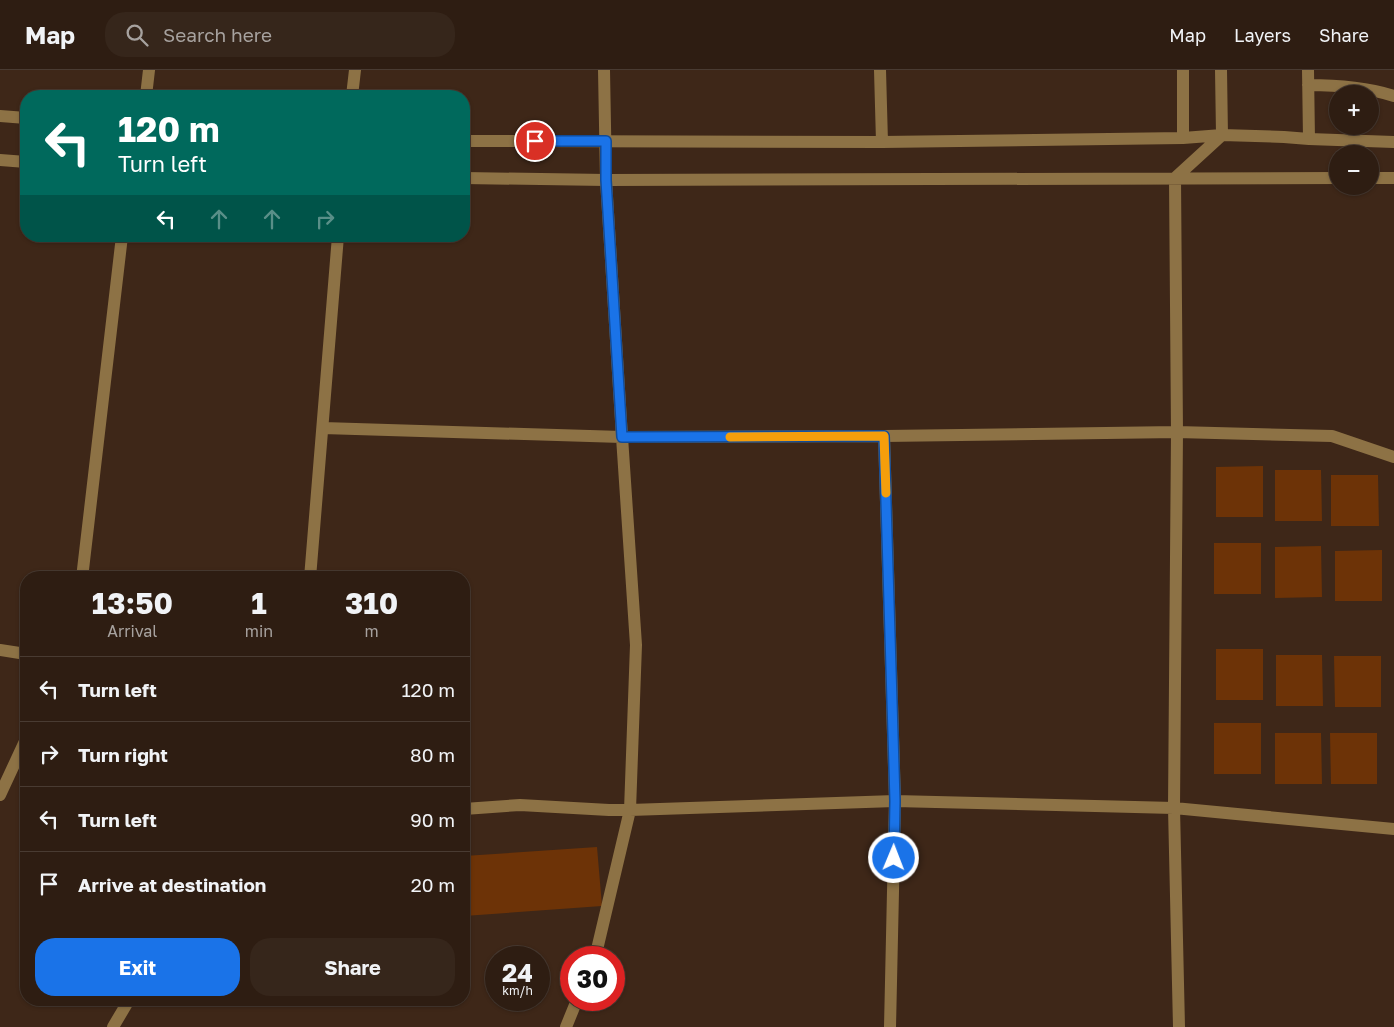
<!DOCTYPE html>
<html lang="en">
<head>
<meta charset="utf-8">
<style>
  body { margin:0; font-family:"Golos Text",sans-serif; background:#36261b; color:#f1f3f6; height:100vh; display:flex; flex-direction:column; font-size:19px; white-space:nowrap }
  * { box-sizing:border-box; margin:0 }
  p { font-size:16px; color:#a7a29f }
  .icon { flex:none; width:28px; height:28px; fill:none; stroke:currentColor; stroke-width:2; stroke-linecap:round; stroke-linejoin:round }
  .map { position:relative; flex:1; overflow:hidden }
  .side { position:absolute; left:20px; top:501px; width:450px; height:435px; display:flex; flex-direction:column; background:#2e1d12; border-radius:20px; box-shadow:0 1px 4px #0004,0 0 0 1px #493b32 }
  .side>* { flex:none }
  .top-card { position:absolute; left:20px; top:20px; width:450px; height:152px; border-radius:20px; box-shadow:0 1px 4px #0004,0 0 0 1px #493b32; background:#00695c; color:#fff; overflow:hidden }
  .tools { position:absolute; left:1329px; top:15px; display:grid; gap:10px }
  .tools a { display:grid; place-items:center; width:50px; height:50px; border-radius:50%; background:#2e1d12; box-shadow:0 1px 4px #0004,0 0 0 1px #493b32; font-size:25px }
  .speed { position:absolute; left:485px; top:876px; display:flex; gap:10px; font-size:25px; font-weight:700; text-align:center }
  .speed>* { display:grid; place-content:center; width:65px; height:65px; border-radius:50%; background:#2e1d12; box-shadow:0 1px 4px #0004,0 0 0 1px #493b32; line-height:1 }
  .speed small { font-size:12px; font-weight:400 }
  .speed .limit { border:8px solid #d22; background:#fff; color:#111 }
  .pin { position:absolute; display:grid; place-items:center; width:42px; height:42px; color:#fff; margin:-21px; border:2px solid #fff; border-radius:50%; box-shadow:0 1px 5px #0007 }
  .me { position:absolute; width:55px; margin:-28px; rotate:1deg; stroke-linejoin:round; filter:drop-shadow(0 0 4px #0008) }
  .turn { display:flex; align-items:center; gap:18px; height:105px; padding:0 15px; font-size:22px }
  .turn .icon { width:65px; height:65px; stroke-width:2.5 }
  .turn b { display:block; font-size:35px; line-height:42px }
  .lanes { display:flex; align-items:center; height:48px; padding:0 15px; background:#0003; justify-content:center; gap:25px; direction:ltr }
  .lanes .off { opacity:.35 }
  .eta { display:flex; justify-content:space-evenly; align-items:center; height:85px; text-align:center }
  .eta b { font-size:30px; font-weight:700; line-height:35px }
  .action { display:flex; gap:10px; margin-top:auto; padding:10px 15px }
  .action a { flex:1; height:58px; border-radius:20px; background:#1a73e8; color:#fff; font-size:20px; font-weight:700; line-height:58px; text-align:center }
  .action a+a { background:#36261b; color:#f1f3f6 }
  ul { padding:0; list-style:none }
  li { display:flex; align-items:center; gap:15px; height:65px; padding:0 15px; border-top:1px solid #493b32 }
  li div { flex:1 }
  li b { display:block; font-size:19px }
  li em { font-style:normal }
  header { display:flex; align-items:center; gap:30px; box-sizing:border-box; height:70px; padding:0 25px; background:#2e1d12; border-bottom:1px solid #493b32 }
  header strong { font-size:24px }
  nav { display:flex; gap:28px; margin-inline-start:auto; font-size:18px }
  .search { width:350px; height:45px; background:#36261b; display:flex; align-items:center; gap:12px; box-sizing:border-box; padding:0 18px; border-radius:20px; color:#a7a29f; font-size:19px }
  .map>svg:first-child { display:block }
</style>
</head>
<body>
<header>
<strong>Map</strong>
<div class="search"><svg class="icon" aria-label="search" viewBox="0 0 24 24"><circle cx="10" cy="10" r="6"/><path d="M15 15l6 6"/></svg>Search here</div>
<nav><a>Map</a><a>Layers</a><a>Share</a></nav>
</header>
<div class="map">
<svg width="1394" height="957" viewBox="0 0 1394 957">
  <rect width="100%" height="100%" fill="#3e2718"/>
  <path fill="#6d3307" d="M 1263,396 L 1263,447 L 1216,447 L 1216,397 Z
    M 1275,400 L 1321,400 L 1322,451 L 1275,451 Z
    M 1331,405 L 1378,405 L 1379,456 L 1331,456 Z
    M 1214,473 L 1261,473 L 1261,524 L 1214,524 Z
    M 1321,476 L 1322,527 L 1275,528 L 1275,477 Z
    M 1382,480 L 1382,531 L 1335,531 L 1335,481 Z
    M 1216,579 L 1263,579 L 1263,630 L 1216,630 Z
    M 1276,585 L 1322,585 L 1323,636 L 1276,636 Z
    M 1334,586 L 1381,586 L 1381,637 L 1335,637 Z
    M 1214,653 L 1261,653 L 1261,704 L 1214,704 Z
    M 1275,663 L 1321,663 L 1322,714 L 1275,714 Z
    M 1330,663 L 1377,663 L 1377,714 L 1331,714 Z
    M 597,777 L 602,836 L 464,846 L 464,786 Z"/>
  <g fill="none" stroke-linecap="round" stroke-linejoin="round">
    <path stroke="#8d7245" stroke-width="12" d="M 880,0 L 882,72
      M 1308,0 L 1309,69
      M 1308,15 C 1337,15 1366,17 1394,26
      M 146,26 L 149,0
      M 352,26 L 355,0
      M 0,46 L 26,48
      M 1183,68 L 1183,0
      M 464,71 L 882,72 L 1183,68 L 1222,65 L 1284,67 L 1309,69 L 1394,72
      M 0,90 L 26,92
      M 464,108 L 606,110 L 1338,108
      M 1370,108 L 1394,108
      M 323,358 L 622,367 L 884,366 L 1177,362 L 1332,366 L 1394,387
      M 884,366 L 895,731 L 890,957
      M 82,508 L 122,166
      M 310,508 L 338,166
      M 0,580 L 26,584
      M 0,725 L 26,669
      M 464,739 L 520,735 L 609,740 L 630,740 L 895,731 L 1174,738 L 1394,759
      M 595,888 L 630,740 L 636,575 L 622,367 L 606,110 L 604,0
      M 113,957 L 129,930
      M 566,957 L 577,930
      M 1179,957 L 1174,738 L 1177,362 L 1175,108 L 1222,65 L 1221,0"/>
  </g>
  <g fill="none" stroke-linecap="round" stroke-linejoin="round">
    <defs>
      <path id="route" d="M 535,71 L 606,71 L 606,110 L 622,367 L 884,366 L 895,731 L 894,788"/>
    </defs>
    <use href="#route" stroke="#114b97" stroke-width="12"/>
    <use href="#route" stroke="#1a73e8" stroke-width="9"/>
    <path stroke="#f59e0b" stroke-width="9" d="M 730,367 L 884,366 L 886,423"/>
  </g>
</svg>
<div class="tools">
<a>+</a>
<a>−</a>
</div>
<div class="speed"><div>24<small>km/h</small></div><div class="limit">30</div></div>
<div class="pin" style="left:535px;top:71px;background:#d93025"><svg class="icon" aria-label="arrive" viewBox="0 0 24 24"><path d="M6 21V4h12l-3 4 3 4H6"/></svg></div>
<svg class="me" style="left:894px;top:788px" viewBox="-20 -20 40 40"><circle r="17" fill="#1a73e8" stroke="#fff" stroke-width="3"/><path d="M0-11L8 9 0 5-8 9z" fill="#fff"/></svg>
<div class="top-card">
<div class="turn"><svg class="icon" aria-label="left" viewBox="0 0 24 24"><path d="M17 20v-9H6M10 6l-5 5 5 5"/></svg><div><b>120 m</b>Turn left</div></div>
<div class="lanes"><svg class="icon" aria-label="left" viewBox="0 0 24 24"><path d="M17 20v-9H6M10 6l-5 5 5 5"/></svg><svg class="icon off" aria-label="ahead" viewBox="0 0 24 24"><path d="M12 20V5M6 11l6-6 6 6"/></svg><svg class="icon off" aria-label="ahead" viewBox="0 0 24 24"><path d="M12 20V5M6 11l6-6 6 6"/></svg><svg class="icon off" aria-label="right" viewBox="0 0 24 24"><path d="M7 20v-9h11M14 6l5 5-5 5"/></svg></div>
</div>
<section class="side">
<div class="eta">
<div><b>13:50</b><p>Arrival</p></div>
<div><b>1</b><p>min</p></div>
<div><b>310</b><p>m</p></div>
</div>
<ul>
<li><svg class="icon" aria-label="left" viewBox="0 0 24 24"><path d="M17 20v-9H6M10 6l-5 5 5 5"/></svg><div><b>Turn left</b></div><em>120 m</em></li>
<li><svg class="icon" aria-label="right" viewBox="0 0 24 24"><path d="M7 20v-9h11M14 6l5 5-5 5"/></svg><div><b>Turn right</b></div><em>80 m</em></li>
<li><svg class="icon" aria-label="left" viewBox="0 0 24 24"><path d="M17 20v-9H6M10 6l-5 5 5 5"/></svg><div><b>Turn left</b></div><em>90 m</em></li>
<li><svg class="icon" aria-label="arrive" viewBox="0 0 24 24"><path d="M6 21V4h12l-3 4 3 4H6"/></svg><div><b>Arrive at destination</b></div><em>20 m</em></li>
</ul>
<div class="action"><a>Exit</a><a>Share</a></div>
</section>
</div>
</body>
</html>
